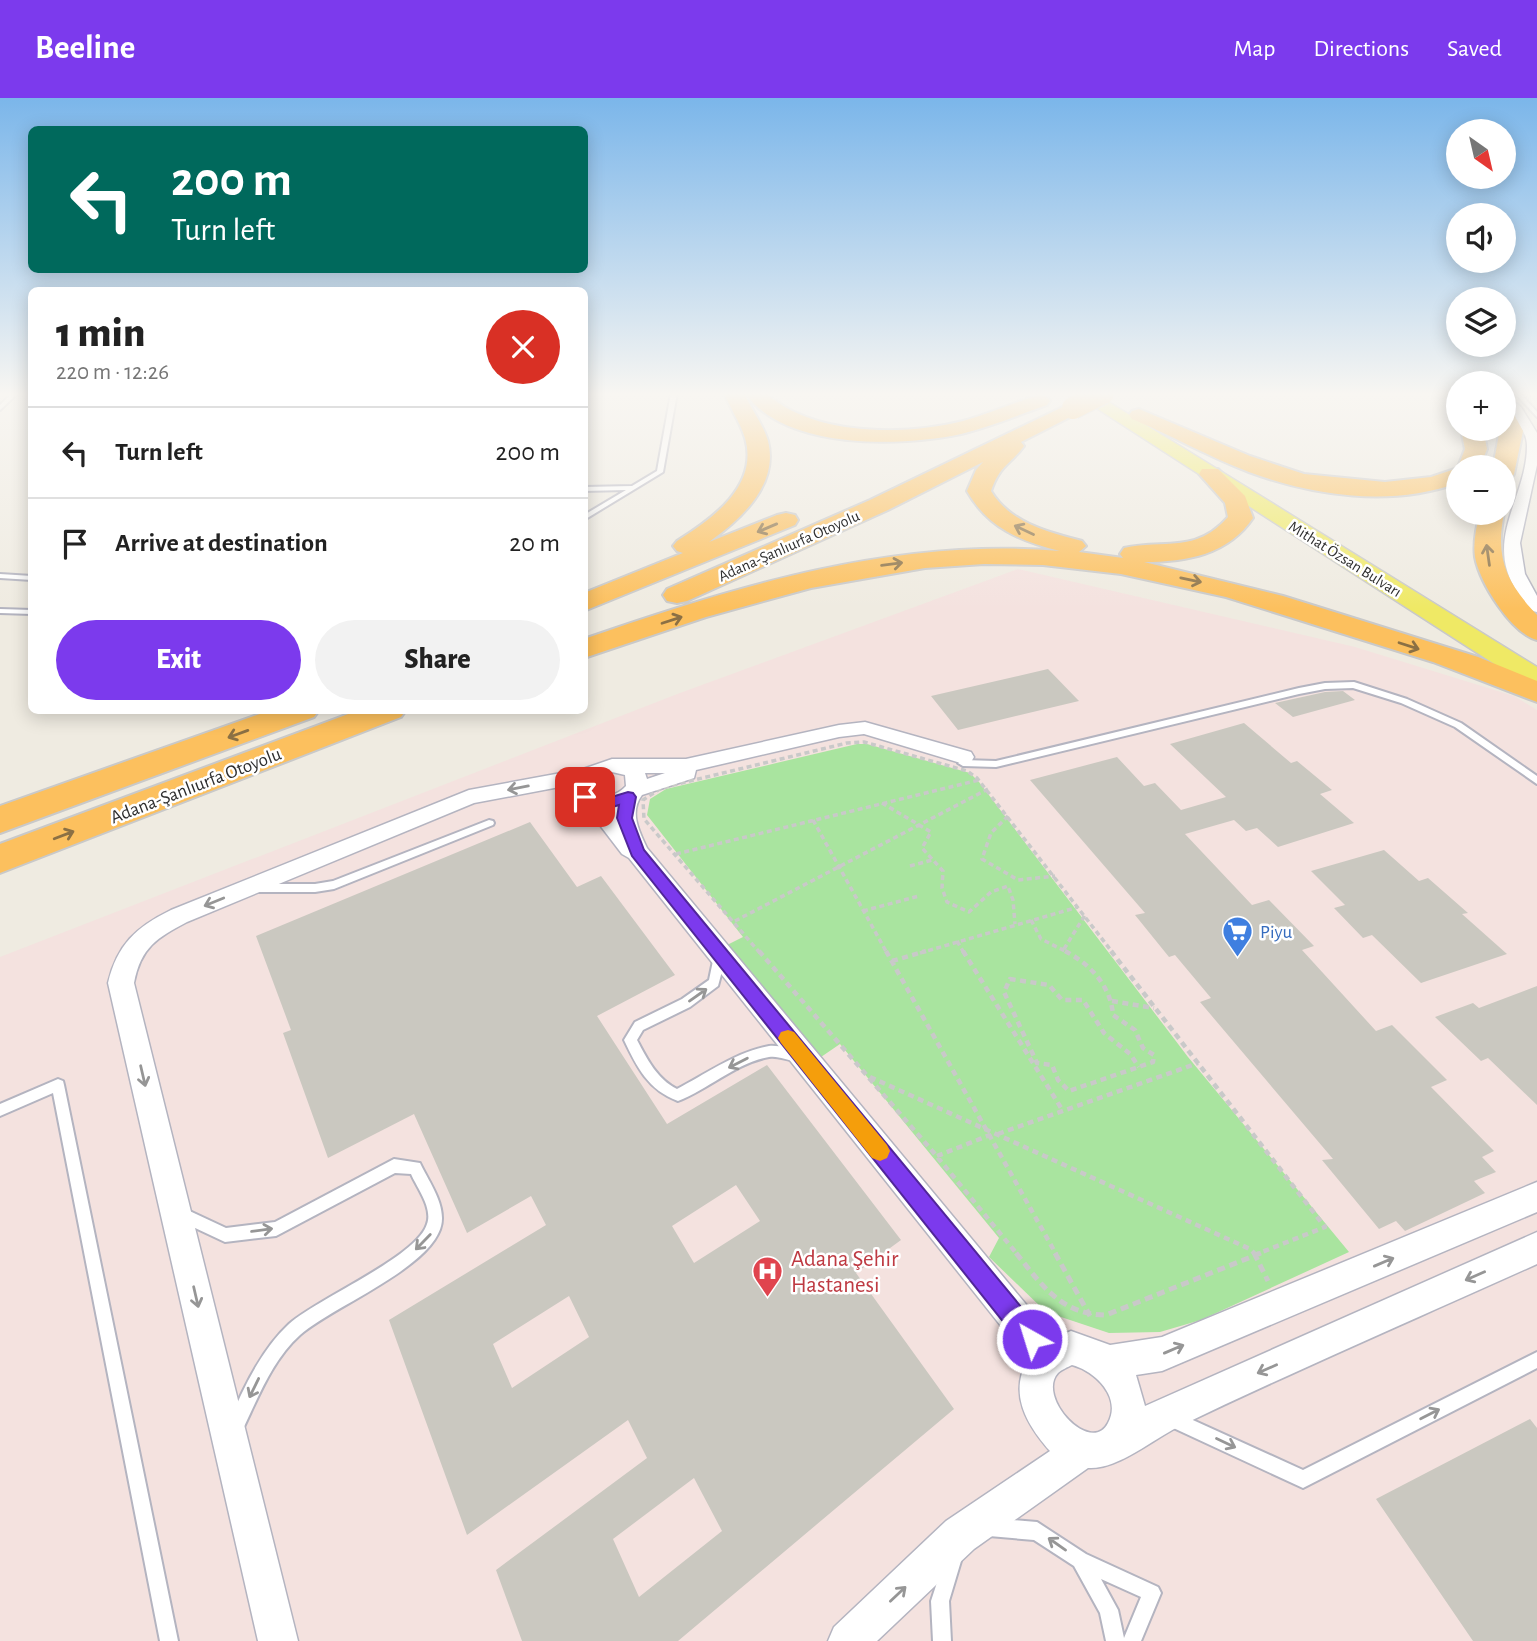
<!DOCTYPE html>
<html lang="en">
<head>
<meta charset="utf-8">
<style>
  body { margin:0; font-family:"Alegreya Sans",sans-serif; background:#f2f2f2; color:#222; height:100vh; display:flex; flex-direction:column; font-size:26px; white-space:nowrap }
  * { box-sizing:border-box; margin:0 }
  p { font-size:23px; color:#767676 }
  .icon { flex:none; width:38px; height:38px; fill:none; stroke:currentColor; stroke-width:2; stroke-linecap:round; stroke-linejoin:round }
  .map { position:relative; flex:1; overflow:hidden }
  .panel { position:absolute; left:28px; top:189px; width:560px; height:427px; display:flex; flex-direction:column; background:#fff; border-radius:10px; box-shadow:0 4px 18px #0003 }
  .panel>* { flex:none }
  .hud { position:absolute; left:28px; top:28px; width:560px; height:147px; border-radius:10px; box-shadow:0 4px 18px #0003; background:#00695c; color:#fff; overflow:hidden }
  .needle { width:46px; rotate:146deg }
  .buttons { position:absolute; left:1446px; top:21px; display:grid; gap:14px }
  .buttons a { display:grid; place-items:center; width:70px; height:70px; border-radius:50%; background:#fff; box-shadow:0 4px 18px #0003; font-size:35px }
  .pin { position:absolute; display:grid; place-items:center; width:60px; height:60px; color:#fff; margin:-30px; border-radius:14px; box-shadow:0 4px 10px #0006 }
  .me { position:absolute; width:77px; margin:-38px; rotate:321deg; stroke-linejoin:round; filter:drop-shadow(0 0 5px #0008) }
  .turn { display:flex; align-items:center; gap:24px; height:147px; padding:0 28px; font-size:32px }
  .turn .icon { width:91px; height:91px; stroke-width:2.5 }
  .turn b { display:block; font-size:49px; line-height:60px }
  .round { display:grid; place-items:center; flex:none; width:74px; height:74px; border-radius:37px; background:#f2f2f2 }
  .headline { display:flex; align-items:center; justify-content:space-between; height:119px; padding:0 28px }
  h1 { font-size:42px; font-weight:800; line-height:52px }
  .action { display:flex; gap:14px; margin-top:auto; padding:14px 28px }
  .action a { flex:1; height:80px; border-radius:42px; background:#7c3aed; color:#fff; font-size:28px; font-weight:800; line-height:80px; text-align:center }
  .action a+a { background:#f2f2f2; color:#222 }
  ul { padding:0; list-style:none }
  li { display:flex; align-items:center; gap:21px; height:91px; padding:0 28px; border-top:2px solid #e0e0e0 }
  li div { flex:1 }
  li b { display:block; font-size:26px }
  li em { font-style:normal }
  header { display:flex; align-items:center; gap:42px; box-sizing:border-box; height:98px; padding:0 35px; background:#7c3aed; color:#fff }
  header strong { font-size:33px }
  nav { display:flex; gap:38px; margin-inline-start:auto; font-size:24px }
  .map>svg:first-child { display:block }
</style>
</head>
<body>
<header>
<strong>Beeline</strong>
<nav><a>Map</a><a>Directions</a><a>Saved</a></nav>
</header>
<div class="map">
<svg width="1537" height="1543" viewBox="0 0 1537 1543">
  <rect width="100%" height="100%" fill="#efebe1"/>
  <path fill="#f4e2df" d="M 1018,471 L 1355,549 L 1514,598 L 1537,612 L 1537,1543 L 0,1543 L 0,859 L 680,595 Z"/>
  <path fill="#a9e49f" d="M 857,646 L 867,646 L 970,675 L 979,684 L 1188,959 L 1349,1154 L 1201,1222 L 1160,1234 L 1109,1235 L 1046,1214 L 989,1159 L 999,1140 L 840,946 L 821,959 L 727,847 L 743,839 L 647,717 L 650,701 L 666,691 Z"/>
  <path fill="#cac8c0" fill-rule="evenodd" d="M 1048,571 L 1079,603 L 958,632 L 931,598 Z
    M 1343,593 L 1355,602 L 1293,619 L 1275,605 L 1325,594 Z
    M 1244,625 L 1291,665 L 1297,663 L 1332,692 L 1320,696 L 1354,725 L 1278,749 L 1257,730 L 1246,733 L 1234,722 L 1185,736 L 1252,807 L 1269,802 L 1314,848 L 1302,852 L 1376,933 L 1392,927 L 1447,982 L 1431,989 L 1494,1053 L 1482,1059 L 1496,1074 L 1474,1083 L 1485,1095 L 1405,1133 L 1396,1123 L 1379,1131 L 1322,1062 L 1333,1061 L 1200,904 L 1211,900 L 1175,857 L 1169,859 L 1135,817 L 1145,815 L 1030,682 L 1117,659 L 1144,688 L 1155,685 L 1181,712 L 1226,699 L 1170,646 Z
    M 530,724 L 577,789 L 601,778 L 675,877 L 597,918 L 667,1026 L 767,967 L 901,1142 L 856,1175 L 954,1311 L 678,1543 L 522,1543 L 496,1472 L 647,1360 L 628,1322 L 467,1437 L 389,1222 L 546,1127 L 531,1098 L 467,1135 L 414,1016 L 328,1060 L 283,935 L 291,932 L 256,838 ZM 736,1087 L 760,1123 L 694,1165 L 672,1128 ZM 569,1198 L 589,1239 L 512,1290 L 493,1246 ZM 694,1380 L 722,1433 L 639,1499 L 613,1441 Z
    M 1384,752 L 1419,783 L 1428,780 L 1468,815 L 1462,816 L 1507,856 L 1421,885 L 1372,837 L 1363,840 L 1334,810 L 1345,807 L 1311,773 Z
    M 1537,888 L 1537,1007 L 1488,960 L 1481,963 L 1435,919 L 1473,905 L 1479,910 Z
    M 1530,1321 L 1537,1330 L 1537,1543 L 1473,1543 L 1376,1401 Z"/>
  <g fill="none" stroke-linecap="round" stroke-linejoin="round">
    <defs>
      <path id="service" d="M 7,295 L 13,295 L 16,297 L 0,312 L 0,307 L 10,297 Z
        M 671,295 L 677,295 L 663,374 L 584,422 L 584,417 L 626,392 L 584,393 L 584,389 L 632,388 L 657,373 Z
        M 1515,295 L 1520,295 L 1537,314 L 1537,319 Z
        M 0,476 L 32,478 L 32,482 L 0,480 Z
        M 0,511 L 32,512 L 32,516 L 0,515 Z
        M 1354,584 L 1407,601 L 1461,625 L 1537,678 L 1537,686 L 1455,629 L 1401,605 L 1353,590 L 1325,591 L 1299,596 L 996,669 L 963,668 L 958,665 L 963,662 L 996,663 L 1299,590 L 1325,585 Z
        M 489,722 L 493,723 L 494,725 L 493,727 L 334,791 L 315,794 L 256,794 L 252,793 L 251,790 L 252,787 L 256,786 L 315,786 L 333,783 Z
        M 720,853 L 724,855 L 726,858 L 718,888 L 690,909 L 643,932 L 637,942 C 647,961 657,981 677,991 C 706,976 736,954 769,948 C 778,947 792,951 801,954 L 803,958 L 801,962 C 790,965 780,957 769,959 C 736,965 709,991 678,1003 C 648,992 637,969 624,942 L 635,924 L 682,901 L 709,882 L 714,858 L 716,855 Z
        M 58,981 L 63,983 L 64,987 L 178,1543 L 160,1543 L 53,995 L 0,1018 L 0,1006 Z
        M 394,1061 L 420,1065 C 428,1082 442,1101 442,1120 C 443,1166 332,1208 300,1237 C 272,1262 258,1300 242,1333 L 236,1335 L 230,1333 L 228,1327 C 242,1292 261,1252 289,1226 C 318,1200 417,1159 427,1126 C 433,1110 417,1090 411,1076 L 395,1075 L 276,1138 L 225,1144 L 176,1121 L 174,1116 L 176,1111 L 181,1109 L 226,1130 L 275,1124 Z
        M 1537,1254 L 1537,1270 L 1303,1390 L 1167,1327 L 1165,1321 L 1167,1315 L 1173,1313 L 1303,1372 Z
        M 989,1420 L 1037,1424 L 1086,1456 L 1158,1489 L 1161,1495 L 1141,1543 L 1106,1543 L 1100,1515 L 1074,1468 L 1034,1442 L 989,1438 L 983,1435 L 980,1429 L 983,1423 ZM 1101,1481 L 1141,1499 L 1124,1540 L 1118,1512 Z
        M 952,1454 L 958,1457 L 961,1463 L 949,1503 L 951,1543 L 933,1543 L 931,1503 L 946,1457 Z"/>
      <path id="minor" d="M 1503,296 L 1521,309 L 1537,335 L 1537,367 L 1520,445 L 1525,476 L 1537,498 L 1537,514 C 1528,512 1523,503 1518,495 C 1482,442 1527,400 1527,348 C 1527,326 1503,315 1503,296 Z
        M 865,624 L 971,654 L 974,659 L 971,664 L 964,666 L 864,636 L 839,639 L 696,672 L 694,680 L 642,697 C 629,714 639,733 647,750 L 1054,1240 L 1071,1233 L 1110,1247 L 1162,1239 L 1537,1084 L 1537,1114 L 1162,1273 L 1136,1277 L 1145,1308 L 1537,1134 L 1537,1166 C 1418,1220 1296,1272 1178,1329 C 1152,1342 1117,1372 1088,1370 L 974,1451 L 877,1543 L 828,1543 L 834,1529 L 946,1423 L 1050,1353 C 1027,1327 1008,1295 1028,1262 L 629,760 L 622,756 L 586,709 L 577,704 L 570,687 L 474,705 L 187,824 C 157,840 141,849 134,885 L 298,1543 L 258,1543 L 108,885 C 117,847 136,829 171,812 L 469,692 L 583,671 L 612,661 L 686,661 L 839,627 ZM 612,674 L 625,677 L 626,688 C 618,697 603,702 592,694 L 593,683 ZM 645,675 L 665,675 L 647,681 ZM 1072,1267 C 1095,1273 1122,1299 1108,1325 C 1091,1358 1036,1299 1058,1275 C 1061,1272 1068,1269 1072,1267 Z"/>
      <path id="primary" d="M 1073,295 L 1094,295 L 1537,569 L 1537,589 L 1527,587 Z"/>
      <path id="motorway" d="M 724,295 L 744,295 C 751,311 763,326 768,343 C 779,387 741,421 709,444 L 777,417 L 786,415 L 795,417 L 798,422 L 795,427 L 584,513 L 584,495 L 683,455 L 677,453 L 673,448 L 677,443 C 712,421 759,388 745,340 C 740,324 730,310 724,295 Z
        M 745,295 L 766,295 C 812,338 904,338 963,323 C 989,316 1014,304 1040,297 L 1047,299 L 1050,303 L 1047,307 C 1018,317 991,329 961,336 C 900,349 785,352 745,295 Z
        M 1447,295 L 1458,295 L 1458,302 L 1451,300 Z
        M 1073,304 L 1080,306 L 1083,310 L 1080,314 L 1021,344 L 1024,348 C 1009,368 1000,367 991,393 C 1010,425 1048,434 1082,443 L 1086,448 L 1079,454 L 1123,460 L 1120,456 L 1124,450 C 1164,441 1196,456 1228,419 L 1225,405 L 1199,376 L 1202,371 L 1218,371 L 1245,398 L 1253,420 C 1228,457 1186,464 1144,464 L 1283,498 L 1478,559 L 1537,583 L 1537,604 L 1433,564 L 1226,499 L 1121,476 L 1043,467 L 984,466 L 925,470 L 811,490 L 706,519 L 584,560 L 584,541 C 736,488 897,439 1060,453 C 1020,443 988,430 967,393 L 976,372 L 983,364 L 888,412 L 687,503 L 677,505 L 667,503 L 663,497 L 667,491 L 870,402 Z
        M 1503,307 L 1510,309 L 1523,333 L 1514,376 L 1511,381 L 1503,383 L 1503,369 L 1493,369 L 1500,331 L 1503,331 Z
        M 1139,311 L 1250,358 L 1304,376 L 1385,384 L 1431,379 L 1458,370 L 1458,385 C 1391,409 1314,398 1249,374 C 1209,359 1171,337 1132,321 L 1129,317 L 1132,313 Z
        M 1461,331 L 1483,331 L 1487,351 L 1480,369 L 1458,369 L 1465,351 Z
        M 1503,414 L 1504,415 C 1495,460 1506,484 1537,517 L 1537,542 C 1511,535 1480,485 1475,459 C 1473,444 1476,430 1480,415 Z
        M 271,612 L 319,612 L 314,619 L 0,735 L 0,708 Z
        M 359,612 L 406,612 L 401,619 L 0,775 L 0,746 Z"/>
    </defs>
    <use href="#service" stroke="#b4b4c0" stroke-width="4"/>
    <use href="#minor" stroke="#b4b4c0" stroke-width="3"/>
    <use href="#primary" stroke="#c9c9c9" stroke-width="3"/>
    <use href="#motorway" stroke="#c9c9c9" stroke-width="4"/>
    <path stroke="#c9c9c9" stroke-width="3.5" stroke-dasharray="5 3.5" stroke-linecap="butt" d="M 882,705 L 931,734 L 922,750 L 943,773 L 942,790 L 947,804 L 969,814 L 991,794 L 1008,788 L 1013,802 L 1015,826
      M 1008,718 L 991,735 L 982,761 L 1018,782 L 1055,778
      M 813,722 L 887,855
      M 676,756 L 979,682
      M 910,768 L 932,762
      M 863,813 L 919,798
      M 1031,822 L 1041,841 L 1069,855
      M 735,823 L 988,691
      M 957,843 L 964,855
      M 1064,851 L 1085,817
      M 760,855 L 644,721 L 643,702 L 661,690 L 847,645 L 864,644 L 967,673 L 977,680 L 1113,855
      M 920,855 L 1078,809"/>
    <path stroke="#c9c9c9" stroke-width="4.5" stroke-dasharray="6 4.5" stroke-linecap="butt" d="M 759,853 L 934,1055 L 1017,1156
      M 886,853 L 1056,1156
      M 963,853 L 1063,1013
      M 1065,853 C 1090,866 1111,888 1113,917 L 1135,932 L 1143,950 L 1154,957 L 1153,964 L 1069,993 L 1058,982 L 1052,967 L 1037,965 L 1004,894 L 1010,881 L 1049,887 L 1062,902 L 1083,902 L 1104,935 L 1130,956 L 1139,969
      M 1111,853 L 1325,1129 L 1257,1156
      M 892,863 L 926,853
      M 1112,903 L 1154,910
      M 870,979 L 1250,1151 L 1255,1156
      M 998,1036 L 1198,965
      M 937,1058 L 990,1037"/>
    <path stroke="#c9c9c9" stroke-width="5" stroke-dasharray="8 5" stroke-linecap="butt" d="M 1016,1155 C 1041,1186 1061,1217 1106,1217 L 1261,1155
      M 1055,1155 L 1090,1218
      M 1254,1155 L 1268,1183"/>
    <use href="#service" fill="#fff" fill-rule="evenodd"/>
    <use href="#minor" fill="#fff" fill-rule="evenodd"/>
    <use href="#primary" fill="#efe965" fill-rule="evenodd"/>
    <use href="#motorway" fill="#fcc05e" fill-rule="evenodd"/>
    <defs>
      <path id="motorway-bridge" d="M 1073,310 L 1103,295"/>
    </defs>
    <use href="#motorway-bridge" stroke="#c9c9c9" stroke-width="24" stroke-linecap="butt"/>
    <use href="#motorway-bridge" stroke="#fcc05e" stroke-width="22"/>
  </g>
  <defs><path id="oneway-shaft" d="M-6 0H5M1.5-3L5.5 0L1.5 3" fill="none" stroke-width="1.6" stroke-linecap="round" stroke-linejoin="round" transform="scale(1.75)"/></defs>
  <g stroke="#8b7044">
    <use href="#oneway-shaft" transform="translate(767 430) rotate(157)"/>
    <use href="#oneway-shaft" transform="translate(1024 432) rotate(-155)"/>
    <use href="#oneway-shaft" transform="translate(1488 457) rotate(-98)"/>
    <use href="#oneway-shaft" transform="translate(892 466) rotate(-7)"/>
    <use href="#oneway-shaft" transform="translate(1191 482) rotate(12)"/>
    <use href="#oneway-shaft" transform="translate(672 522) rotate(-18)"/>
    <use href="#oneway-shaft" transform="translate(1409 548) rotate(18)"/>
    <use href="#oneway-shaft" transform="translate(238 636) rotate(160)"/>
    <use href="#oneway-shaft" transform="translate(64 737) rotate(-21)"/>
  </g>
  <g stroke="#969696">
    <use href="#oneway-shaft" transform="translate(518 690) rotate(169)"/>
    <use href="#oneway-shaft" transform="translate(214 804) rotate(158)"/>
    <use href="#oneway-shaft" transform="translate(698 897) rotate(-35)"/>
    <use href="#oneway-shaft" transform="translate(738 965) rotate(153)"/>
    <use href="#oneway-shaft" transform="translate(143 978) rotate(77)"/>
    <use href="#oneway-shaft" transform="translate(262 1132) rotate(-8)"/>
    <use href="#oneway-shaft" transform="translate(423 1144) rotate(134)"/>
    <use href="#oneway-shaft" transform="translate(1384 1164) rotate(-23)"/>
    <use href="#oneway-shaft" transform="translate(1475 1178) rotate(156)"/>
    <use href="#oneway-shaft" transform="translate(196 1199) rotate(77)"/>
    <use href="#oneway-shaft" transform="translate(1174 1251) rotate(-23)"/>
    <use href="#oneway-shaft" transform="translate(1267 1271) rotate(156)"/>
    <use href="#oneway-shaft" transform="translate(254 1290) rotate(116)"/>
    <use href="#oneway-shaft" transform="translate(1430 1316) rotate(-27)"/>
    <use href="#oneway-shaft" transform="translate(1226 1345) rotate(25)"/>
    <use href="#oneway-shaft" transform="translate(1057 1446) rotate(-145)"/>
    <use href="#oneway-shaft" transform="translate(898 1496) rotate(-43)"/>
  </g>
  <linearGradient id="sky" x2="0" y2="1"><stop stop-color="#7bb6ea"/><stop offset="0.58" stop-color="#f8f6f2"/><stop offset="1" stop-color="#f8f6f2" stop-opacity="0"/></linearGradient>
  <rect width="1537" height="511" fill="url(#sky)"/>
  <path fill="#7c3aed" stroke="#51269a" stroke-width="2" d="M 585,694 L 605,701 L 628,694 L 633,695 L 636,699 L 632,720 L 644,752 L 1041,1233 L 1044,1241 L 1041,1250 L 1032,1253 L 1024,1250 L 632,758 L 617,720 L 619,707 L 606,711 L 579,703 L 577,699 Z"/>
  <path fill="#f59e0b" d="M 788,932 L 794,934 L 887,1047 L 890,1053 L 887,1060 L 880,1063 L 872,1060 L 781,945 L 778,940 L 781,934 Z"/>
  <defs>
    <symbol id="supermarket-pin" viewBox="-11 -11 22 30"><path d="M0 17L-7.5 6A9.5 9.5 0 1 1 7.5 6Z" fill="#3f7fe0" stroke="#fff"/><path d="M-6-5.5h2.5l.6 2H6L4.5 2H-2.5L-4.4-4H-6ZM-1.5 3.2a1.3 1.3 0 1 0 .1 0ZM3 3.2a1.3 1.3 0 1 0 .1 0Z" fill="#fff"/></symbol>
    <symbol id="hospital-pin" viewBox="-11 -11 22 30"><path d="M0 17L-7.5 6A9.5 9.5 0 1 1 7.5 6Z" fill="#e0444e" stroke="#fff"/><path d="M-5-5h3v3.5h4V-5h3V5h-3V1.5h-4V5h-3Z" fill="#fff"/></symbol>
  </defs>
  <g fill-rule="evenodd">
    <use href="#supermarket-pin" x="1220" y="816" width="35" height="47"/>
    <use href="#hospital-pin" x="750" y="1156" width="35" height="47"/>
  </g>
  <g text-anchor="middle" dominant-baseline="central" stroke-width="5" stroke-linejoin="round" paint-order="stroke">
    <g font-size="16" fill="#2e2e2e" stroke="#fff">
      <text transform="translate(789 448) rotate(-24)">Adana-Şanlıurfa Otoyolu</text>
      <text transform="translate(1345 461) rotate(32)">Mithat Özsan Bulvarı</text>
    </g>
    <g font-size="19" fill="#2e2e2e" stroke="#fff">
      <text transform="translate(196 688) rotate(-21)">Adana-Şanlıurfa Otoyolu</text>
    </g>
    <g font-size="19" fill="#366cbe" stroke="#fff" text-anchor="start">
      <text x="1260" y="834">Piyu</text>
    </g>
    <g font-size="23" fill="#be3a42" stroke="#fff" text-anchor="start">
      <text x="791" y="1161">Adana Şehir<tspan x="791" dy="26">Hastanesi</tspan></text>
    </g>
  </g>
</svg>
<div class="buttons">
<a><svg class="needle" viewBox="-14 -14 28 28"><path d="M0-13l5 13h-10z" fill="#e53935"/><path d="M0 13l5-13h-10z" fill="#767676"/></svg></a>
<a><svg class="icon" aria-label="sound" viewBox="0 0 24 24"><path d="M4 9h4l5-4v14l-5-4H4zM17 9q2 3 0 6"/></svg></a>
<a><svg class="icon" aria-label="layers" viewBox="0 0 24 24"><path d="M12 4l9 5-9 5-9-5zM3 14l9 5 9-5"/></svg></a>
<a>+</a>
<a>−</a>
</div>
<div class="pin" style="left:585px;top:699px;background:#d93025"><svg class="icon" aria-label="arrive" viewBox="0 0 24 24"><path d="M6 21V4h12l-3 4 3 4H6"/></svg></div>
<svg class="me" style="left:1032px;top:1241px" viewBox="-20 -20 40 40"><circle r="17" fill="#7c3aed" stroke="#fff" stroke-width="3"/><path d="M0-11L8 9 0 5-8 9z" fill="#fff"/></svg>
<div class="hud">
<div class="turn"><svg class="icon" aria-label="left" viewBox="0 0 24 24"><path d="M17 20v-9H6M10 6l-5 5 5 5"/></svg><div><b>200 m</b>Turn left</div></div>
</div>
<section class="panel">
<div class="headline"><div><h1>1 min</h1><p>220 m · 12:26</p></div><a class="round" style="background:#d93025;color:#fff"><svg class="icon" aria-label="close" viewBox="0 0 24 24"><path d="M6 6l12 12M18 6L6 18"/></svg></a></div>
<ul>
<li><svg class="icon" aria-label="left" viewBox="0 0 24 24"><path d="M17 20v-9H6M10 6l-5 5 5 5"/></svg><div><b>Turn left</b></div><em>200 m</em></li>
<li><svg class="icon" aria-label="arrive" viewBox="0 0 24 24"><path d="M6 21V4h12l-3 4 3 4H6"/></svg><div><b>Arrive at destination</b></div><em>20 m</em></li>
</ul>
<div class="action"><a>Exit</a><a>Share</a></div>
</section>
</div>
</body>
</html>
